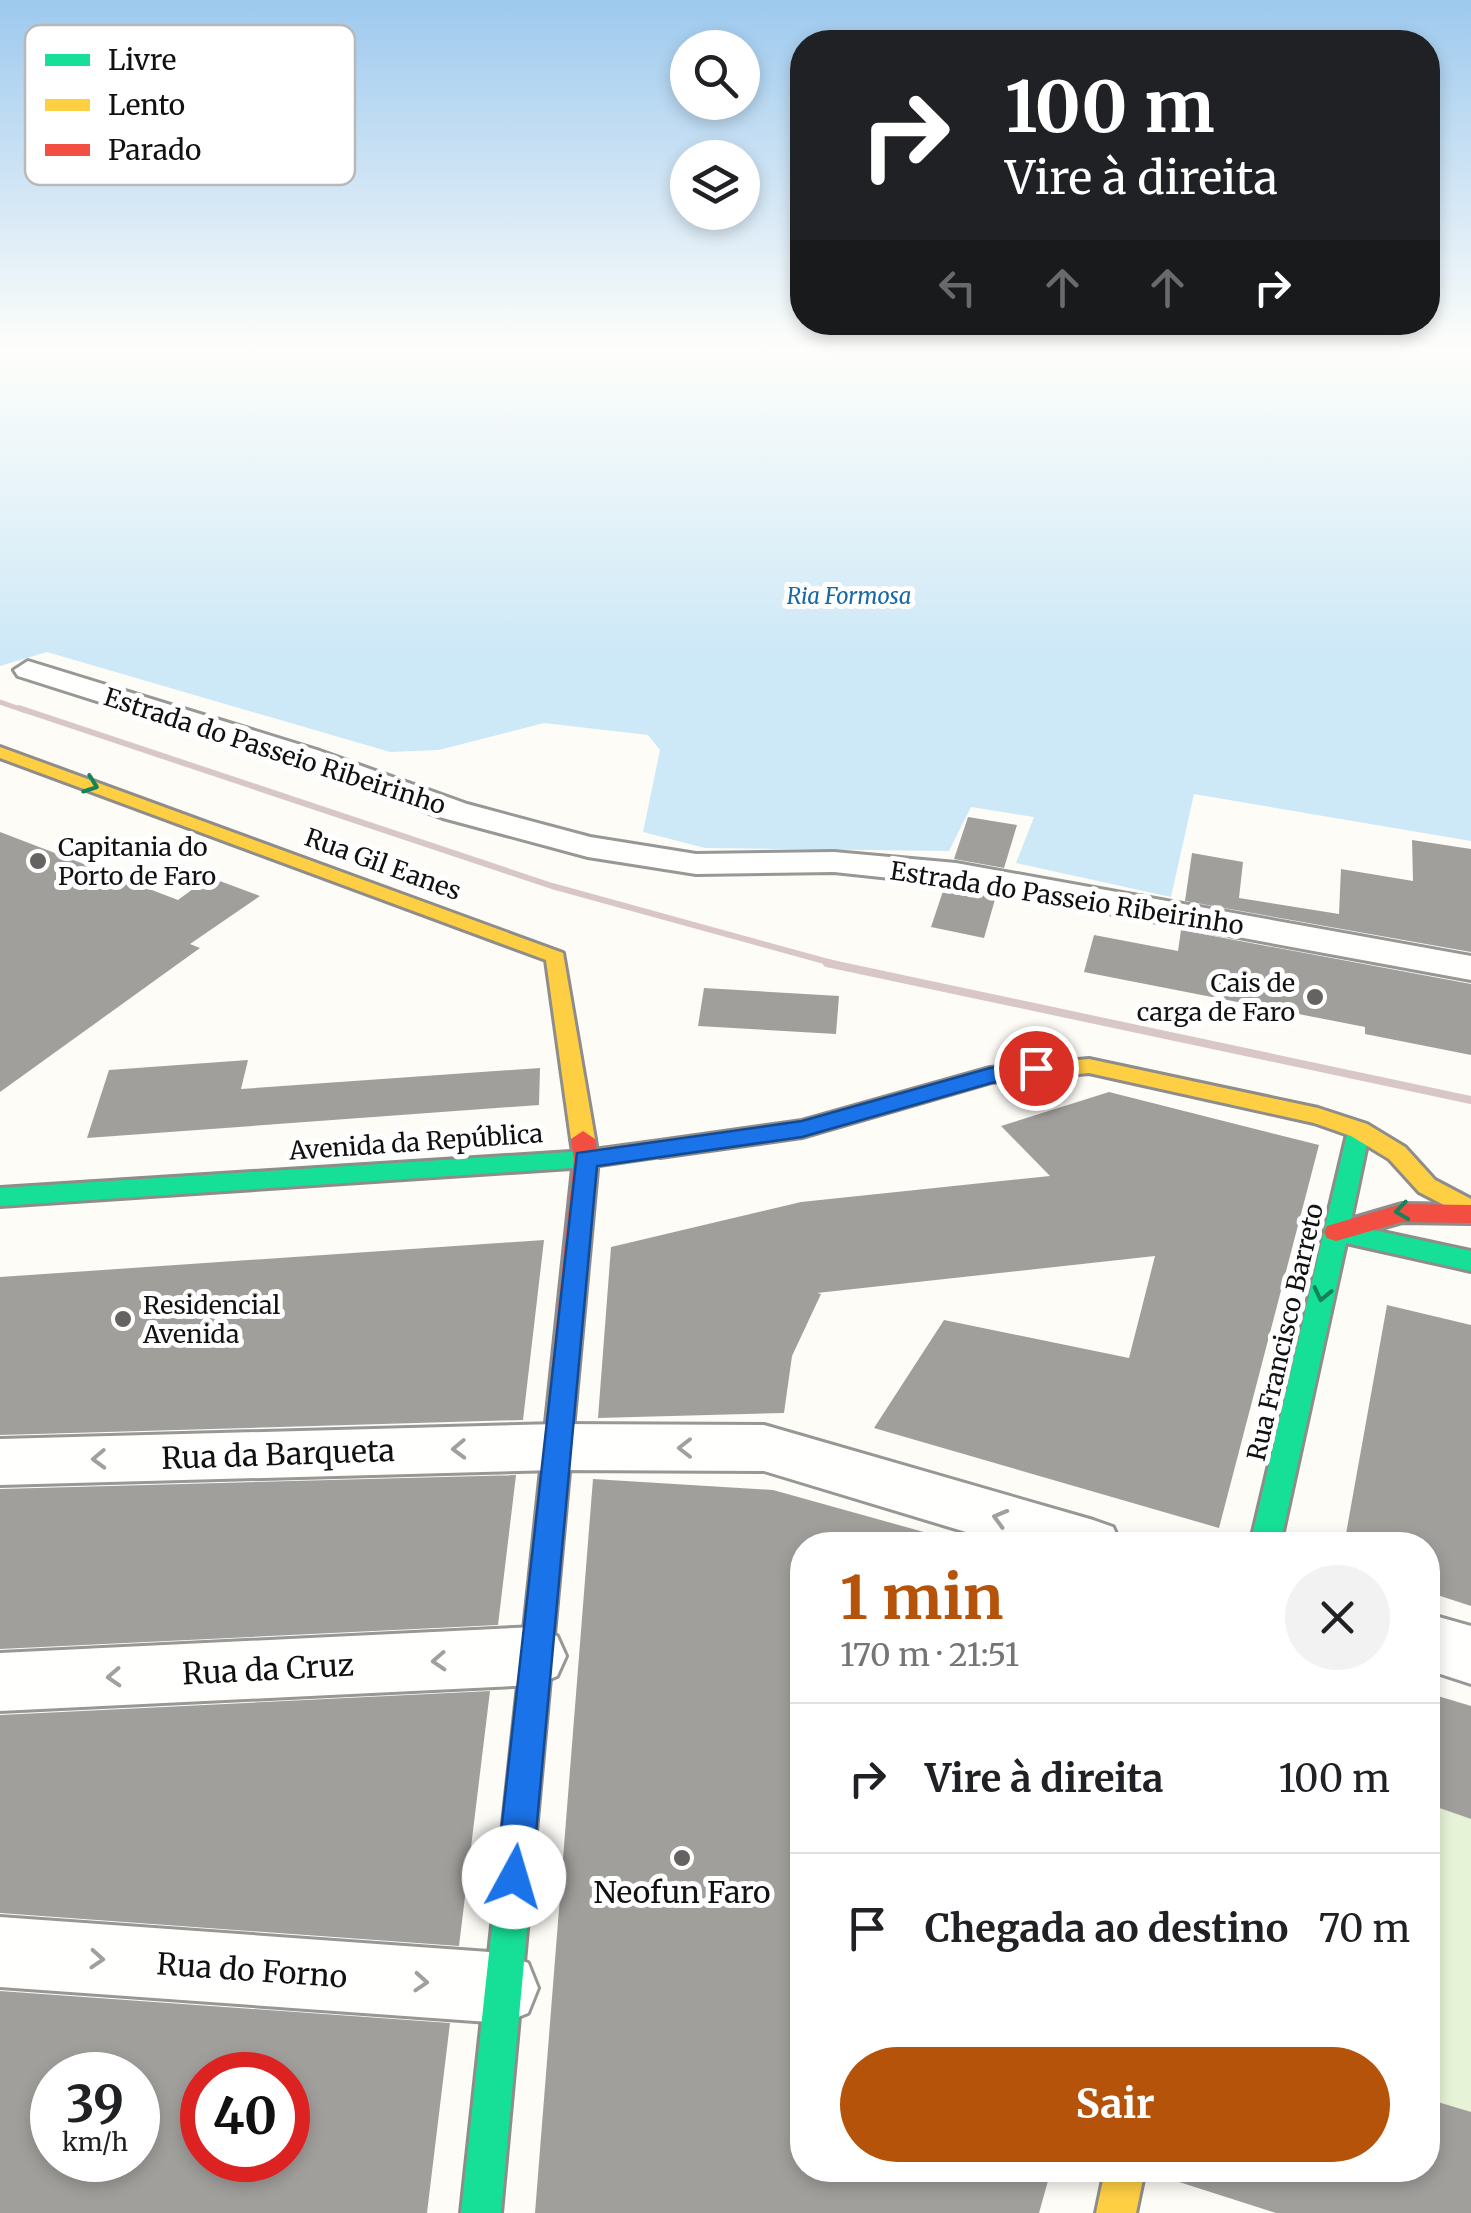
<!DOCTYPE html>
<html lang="pt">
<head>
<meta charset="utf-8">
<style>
  body { margin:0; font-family:Merriweather,serif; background:#f2f2f2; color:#202124; height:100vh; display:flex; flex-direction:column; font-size:38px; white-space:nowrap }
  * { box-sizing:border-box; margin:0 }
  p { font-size:32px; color:#757577 }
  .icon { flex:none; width:55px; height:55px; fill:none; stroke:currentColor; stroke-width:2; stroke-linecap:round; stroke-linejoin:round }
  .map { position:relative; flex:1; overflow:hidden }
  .drawer { position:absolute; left:790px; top:1532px; width:650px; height:650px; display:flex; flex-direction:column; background:#fff; border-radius:40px; box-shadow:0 5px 15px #0003 }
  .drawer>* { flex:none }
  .top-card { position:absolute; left:790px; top:30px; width:650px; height:305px; border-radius:40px; box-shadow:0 5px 15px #0003; background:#202124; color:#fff; overflow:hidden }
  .buttons { position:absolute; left:670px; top:30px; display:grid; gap:20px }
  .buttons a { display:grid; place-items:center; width:90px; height:90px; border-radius:50%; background:#fff; box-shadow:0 5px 15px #0003; font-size:50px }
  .speed { position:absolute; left:30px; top:2052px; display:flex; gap:20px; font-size:50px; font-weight:700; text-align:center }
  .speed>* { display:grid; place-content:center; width:130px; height:130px; border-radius:50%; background:#fff; box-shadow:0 5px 15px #0003; line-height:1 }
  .speed small { font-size:25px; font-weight:400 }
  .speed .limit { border:15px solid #d22; background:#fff; color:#111 }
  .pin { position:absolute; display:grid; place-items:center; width:85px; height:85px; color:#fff; margin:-42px; border:5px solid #fff; border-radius:50%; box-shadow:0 2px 10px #0007 }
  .me { position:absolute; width:110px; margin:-55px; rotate:6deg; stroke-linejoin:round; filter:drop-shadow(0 0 8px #0008) }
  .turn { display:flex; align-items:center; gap:35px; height:210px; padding:0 50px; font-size:45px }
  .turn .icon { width:130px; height:130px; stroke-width:2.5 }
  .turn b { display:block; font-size:70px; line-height:85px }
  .lanes { display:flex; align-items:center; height:95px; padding:0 50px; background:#0003; justify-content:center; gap:50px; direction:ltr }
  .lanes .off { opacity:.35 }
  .round { display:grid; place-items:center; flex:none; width:105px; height:105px; border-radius:52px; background:#f2f2f2 }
  .overview { display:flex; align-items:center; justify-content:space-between; height:170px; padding:0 50px }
  h1 { font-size:60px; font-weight:700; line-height:75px; color:#b45309 }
  .action { display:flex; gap:20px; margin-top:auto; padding:20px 50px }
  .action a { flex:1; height:115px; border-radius:60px; background:#b45309; color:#fff; font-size:40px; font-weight:700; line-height:115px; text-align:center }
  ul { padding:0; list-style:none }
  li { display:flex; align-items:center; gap:30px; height:150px; padding:0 50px; border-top:2px solid #e0e0e0 }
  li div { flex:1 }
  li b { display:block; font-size:38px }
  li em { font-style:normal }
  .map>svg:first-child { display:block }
</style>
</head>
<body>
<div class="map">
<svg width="1471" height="2213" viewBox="0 0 1471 2213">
  <rect width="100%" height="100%" fill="#fdfcf7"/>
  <path fill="#e7f3d7" d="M 1428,1804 L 1471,1819 L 1471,2112 L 1428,2099 Z"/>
  <path fill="#cde8f7" d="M 0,350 L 1471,350 L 1471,841 L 1194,794 L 1171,897 L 1016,863 L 1034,817 L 971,807 L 949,851 L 705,848 L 643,832 L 660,750 L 648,735 L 544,723 L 439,750 L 390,752 L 47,652 L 0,666 Z"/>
  <path fill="#a19f9c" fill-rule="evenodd" d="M 968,817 L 1017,825 L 1004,868 L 954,859 Z
    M 0,832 L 178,900 L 209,877 L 260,896 L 190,944 L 200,948 L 0,1092 Z
    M 1412,840 L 1471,849 L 1471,952 L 1185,901 L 1192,853 L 1243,862 L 1239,898 L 1339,914 L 1341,869 L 1413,881 Z
    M 944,888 L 996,896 L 984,938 L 931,927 Z
    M 1181,930 L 1471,984 L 1471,1055 L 1365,1034 L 1365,1027 L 1084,972 L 1094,935 L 1178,951 Z
    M 704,988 L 839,996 L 836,1034 L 698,1026 Z
    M 248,1060 L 241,1089 L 540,1068 L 539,1105 L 87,1138 L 109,1070 Z
    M 1109,1092 L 1319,1145 L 1219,1528 L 874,1428 L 944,1320 L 1129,1358 L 1155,1256 L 817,1293 L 821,1294 L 792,1356 L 784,1413 L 598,1418 L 611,1247 L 801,1202 L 1050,1176 L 1001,1126 Z
    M 544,1240 L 523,1420 L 0,1435 L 0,1277 Z
    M 1387,1305 L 1471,1325 L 1471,1606 L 1428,1592 L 1428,1545 L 1344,1545 Z
    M 516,1475 L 498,1625 L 0,1649 L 0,1489 Z
    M 593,1479 L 773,1490 L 931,1534 L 930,1545 L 802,1545 L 802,2170 L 1051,2170 L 1039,2213 L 535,2213 Z
    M 490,1691 L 459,1946 L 0,1913 L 0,1715 Z
    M 1428,1693 L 1471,1706 L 1471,1819 L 1428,1804 Z
    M 0,1991 L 450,2023 L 427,2213 L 0,2213 ZM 52,2075 L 138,2075 L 138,2160 L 52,2160 ZM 202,2075 L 288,2075 L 288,2160 L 202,2160 Z
    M 1428,2099 L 1471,2112 L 1471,2213 L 1276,2213 L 1176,2181 L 1178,2170 L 1428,2170 Z"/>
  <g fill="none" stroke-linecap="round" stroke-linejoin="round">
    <defs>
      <path id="street" d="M 28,661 L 317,750 L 467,804 L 590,837 L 696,854 L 834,852 L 956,863 L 1471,956 L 1471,980 L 956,885 L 834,872 L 696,874 L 588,857 L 443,818 L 295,764 L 18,676 L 14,670 Z
        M 557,1424 L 764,1425 L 1093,1520 L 1113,1527 L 1121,1545 L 1009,1545 L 764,1471 L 557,1470 L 0,1485 L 0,1439 Z
        M 1428,1614 L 1471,1626 L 1471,1684 L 1428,1670 Z
        M 536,1627 L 557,1636 L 566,1656 L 557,1676 L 536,1685 L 0,1711 L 0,1653 Z
        M 0,1917 L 503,1953 L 528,1963 L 538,1988 L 528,2013 L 503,2023 L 0,1987 Z"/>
      <path id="fast" d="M 1359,1122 L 1370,1130 L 1350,1225 L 1471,1251 L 1471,1271 L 1346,1243 L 1280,1545 L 1250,1545 L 1348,1130 Z
        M 660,1141 L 668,1143 L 672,1149 L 668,1155 L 586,1167 L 0,1206 L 0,1188 L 586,1151 Z
        M 542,1588 L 553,1592 L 557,1602 L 501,2213 L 461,2213 L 527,1602 L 531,1592 Z"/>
      <path id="slow" d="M 0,747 L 563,953 L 595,1139 L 591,1145 L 575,1145 L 571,1139 L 546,960 L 0,758 Z
        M 1089,1059 L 1318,1108 L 1367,1124 L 1405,1147 L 1435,1180 L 1471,1199 L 1471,1219 L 1419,1192 L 1389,1159 L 1351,1136 L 1314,1123 L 1089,1073 L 991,1082 L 802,1137 L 660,1157 L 648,1149 L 660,1141 L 802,1121 L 990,1068 Z
        M 1105,2170 L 1145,2170 L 1136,2213 L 1096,2213 Z"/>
      <path id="jam" d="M 583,1131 L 595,1139 L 598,1159 L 557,1602 L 553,1612 L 542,1616 L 531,1612 L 527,1602 L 574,1159 L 571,1139 Z
        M 1402,1204 L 1471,1205 L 1471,1223 L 1402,1222 L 1336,1241 L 1327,1238 L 1324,1232 L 1327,1226 Z"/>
    </defs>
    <use href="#street" stroke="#979795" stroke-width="6"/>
    <use href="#fast" stroke="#8e8d8b" stroke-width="6"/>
    <use href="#slow" stroke="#8e8d8b" stroke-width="6"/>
    <use href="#jam" stroke="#8e8d8b" stroke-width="6"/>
    <use href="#street" fill="#fffffe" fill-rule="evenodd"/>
    <use href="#fast" fill="#16e098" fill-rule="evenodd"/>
    <use href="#slow" fill="#ffcf43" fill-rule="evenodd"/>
    <use href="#jam" fill="#f24e42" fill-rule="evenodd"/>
    <path stroke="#d9c6c7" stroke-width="5" d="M 0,702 L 26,711"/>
    <path stroke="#d9c6c7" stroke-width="6" d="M 19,708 L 552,886 L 839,965"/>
    <path stroke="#d9c6c7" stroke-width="8" d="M 827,963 L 1471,1100"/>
  </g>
  <defs><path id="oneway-chevron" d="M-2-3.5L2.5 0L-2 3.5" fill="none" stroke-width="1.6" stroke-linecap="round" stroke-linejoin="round" transform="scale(2.5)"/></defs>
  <g stroke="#14835b">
    <use href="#oneway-chevron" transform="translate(91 785) rotate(20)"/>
    <use href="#oneway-chevron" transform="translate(1402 1211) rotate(172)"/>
    <use href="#oneway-chevron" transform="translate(1322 1294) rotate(103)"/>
  </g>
  <g stroke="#a0a09f">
    <use href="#oneway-chevron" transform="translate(685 1448) rotate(-180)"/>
    <use href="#oneway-chevron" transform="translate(459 1449) rotate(178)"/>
    <use href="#oneway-chevron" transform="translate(99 1459) rotate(178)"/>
    <use href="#oneway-chevron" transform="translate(1000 1518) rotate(-164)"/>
    <use href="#oneway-chevron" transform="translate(439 1661) rotate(177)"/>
    <use href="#oneway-chevron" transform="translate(114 1677) rotate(177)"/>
    <use href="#oneway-chevron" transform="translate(97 1959) rotate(4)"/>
    <use href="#oneway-chevron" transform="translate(421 1982) rotate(4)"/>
  </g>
  <linearGradient id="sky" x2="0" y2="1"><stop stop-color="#9dc9ee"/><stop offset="0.53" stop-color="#fefefb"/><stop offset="1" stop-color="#fefefb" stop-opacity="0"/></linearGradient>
  <rect width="1471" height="659" fill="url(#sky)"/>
  <path fill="#1a73e8" stroke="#114b97" stroke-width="2.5" d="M 1036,1061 L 1048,1068 L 1044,1073 L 991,1083 L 802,1137 L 597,1166 L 532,1877 L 527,1890 L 514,1895 L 502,1890 L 496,1877 L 577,1153 L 802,1121 L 990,1068 Z"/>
  <g fill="#646362" stroke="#fff" stroke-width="4">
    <circle cx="38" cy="861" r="10"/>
    <circle cx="1315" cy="997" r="10"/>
    <circle cx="123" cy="1319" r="10"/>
    <circle cx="682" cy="1858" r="10"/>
  </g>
  <g text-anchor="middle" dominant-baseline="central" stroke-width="10" stroke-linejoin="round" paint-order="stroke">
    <g font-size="22" font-style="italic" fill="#1768a6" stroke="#fff">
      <text x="849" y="596">Ria Formosa</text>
    </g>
    <g font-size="25" fill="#111" stroke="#fff">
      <text transform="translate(275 751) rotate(18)">Estrada do Passeio Ribeirinho</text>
      <text transform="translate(383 864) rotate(20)">Rua Gil Eanes</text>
      <text transform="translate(1067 898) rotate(9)">Estrada do Passeio Ribeirinho</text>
      <text transform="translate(416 1142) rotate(-4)">Avenida da República</text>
      <text transform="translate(1285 1332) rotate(-77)">Rua Francisco Barreto</text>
    </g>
    <g font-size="25" fill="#111" stroke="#fff" text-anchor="start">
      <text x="58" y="847">Capitania do<tspan x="58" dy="29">Porto de Faro</tspan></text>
      <text x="1295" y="983" text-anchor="end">Cais de<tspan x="1295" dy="29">carga de Faro</tspan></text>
      <text x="143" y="1305">Residencial<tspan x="143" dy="29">Avenida</tspan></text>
    </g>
    <g font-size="30" fill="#111" stroke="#fff">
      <text transform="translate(278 1454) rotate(-2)">Rua da Barqueta</text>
      <text transform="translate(268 1669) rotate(-3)">Rua da Cruz</text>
      <text transform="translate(252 1970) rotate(4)">Rua do Forno</text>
    </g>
    <g font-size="30" fill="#111" stroke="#fff">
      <text x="682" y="1892">Neofun Faro</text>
    </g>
  </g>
  <rect x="25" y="25" width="330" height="160" rx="15" fill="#fff" stroke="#b8b8b8" stroke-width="2.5"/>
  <rect x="45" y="54" width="45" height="12" fill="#16e098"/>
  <rect x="45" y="99" width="45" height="12" fill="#ffcf43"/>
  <rect x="45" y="144" width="45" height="12" fill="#f24e42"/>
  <g font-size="28" fill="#111">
    <text x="108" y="70">Livre</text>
    <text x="108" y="115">Lento</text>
    <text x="108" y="160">Parado</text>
  </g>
</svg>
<div class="buttons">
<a><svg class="icon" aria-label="search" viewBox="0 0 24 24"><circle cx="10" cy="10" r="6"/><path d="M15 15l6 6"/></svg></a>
<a><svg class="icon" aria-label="layers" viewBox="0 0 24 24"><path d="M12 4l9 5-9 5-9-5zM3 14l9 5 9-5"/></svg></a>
</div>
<div class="speed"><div>39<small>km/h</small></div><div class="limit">40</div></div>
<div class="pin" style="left:1036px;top:1068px;background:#d93025"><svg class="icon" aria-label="arrive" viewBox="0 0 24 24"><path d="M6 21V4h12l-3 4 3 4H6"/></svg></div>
<svg class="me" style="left:514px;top:1877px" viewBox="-20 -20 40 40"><circle r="19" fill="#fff"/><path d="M0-13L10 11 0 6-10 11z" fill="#1a73e8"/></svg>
<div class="top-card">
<div class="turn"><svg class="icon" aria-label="right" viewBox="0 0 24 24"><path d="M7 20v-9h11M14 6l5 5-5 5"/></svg><div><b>100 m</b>Vire à direita</div></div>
<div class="lanes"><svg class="icon off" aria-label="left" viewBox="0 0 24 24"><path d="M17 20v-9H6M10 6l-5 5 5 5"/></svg><svg class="icon off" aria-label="ahead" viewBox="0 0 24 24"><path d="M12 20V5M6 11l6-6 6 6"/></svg><svg class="icon off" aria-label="ahead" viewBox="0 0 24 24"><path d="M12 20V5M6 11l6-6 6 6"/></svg><svg class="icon" aria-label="right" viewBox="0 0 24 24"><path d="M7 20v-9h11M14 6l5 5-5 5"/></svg></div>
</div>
<section class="drawer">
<div class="overview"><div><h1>1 min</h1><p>170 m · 21:51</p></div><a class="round"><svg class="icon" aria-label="close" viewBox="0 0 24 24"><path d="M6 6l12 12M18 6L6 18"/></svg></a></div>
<ul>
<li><svg class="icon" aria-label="right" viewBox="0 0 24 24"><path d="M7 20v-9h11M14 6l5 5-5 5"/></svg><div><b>Vire à direita</b></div><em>100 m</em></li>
<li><svg class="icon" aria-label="arrive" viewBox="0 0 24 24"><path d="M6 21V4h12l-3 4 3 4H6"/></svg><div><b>Chegada ao destino</b></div><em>70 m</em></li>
</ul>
<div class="action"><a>Sair</a></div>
</section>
</div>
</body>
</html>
